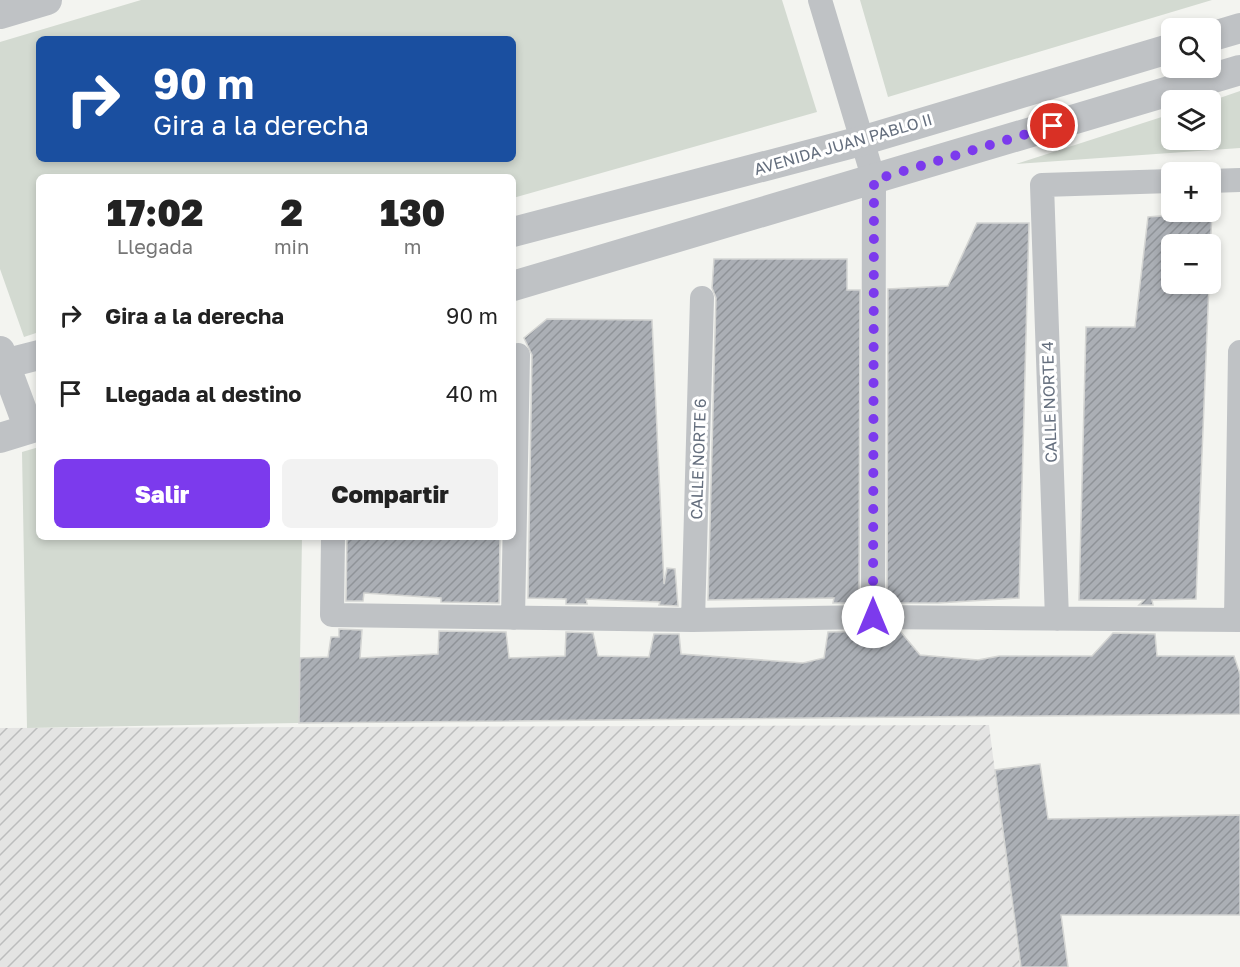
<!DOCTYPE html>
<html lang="es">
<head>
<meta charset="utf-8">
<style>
  body { margin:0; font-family:"Golos Text",sans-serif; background:#f2f2f2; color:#222; height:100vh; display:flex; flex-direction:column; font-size:22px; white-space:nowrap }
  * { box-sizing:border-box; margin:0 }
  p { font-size:20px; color:#767676 }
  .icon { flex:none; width:33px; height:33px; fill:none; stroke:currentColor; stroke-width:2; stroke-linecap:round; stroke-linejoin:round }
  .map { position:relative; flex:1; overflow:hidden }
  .side { position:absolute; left:36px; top:174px; width:480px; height:366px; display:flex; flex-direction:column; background:#fff; border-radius:9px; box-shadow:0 3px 9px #0003 }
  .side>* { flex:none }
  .top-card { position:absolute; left:36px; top:36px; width:480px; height:126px; border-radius:9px; box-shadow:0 3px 9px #0003; background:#1a4fa0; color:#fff; overflow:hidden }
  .fabs { position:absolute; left:1161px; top:18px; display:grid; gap:12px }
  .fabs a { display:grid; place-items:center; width:60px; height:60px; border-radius:9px; background:#fff; box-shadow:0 3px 9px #0003; font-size:30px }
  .pin { position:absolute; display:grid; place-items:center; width:51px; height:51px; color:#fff; margin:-26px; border:3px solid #fff; border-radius:50%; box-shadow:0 2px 6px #0007 }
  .me { position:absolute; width:66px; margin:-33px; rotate:0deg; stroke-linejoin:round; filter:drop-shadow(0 0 4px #0008) }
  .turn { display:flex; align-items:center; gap:21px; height:126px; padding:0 18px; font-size:27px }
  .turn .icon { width:78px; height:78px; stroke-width:2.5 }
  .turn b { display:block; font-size:42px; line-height:51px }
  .eta { display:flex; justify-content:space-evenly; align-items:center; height:102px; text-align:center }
  .eta b { font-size:36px; font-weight:800; line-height:42px }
  .primary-button { display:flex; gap:12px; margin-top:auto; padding:12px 18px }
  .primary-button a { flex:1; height:69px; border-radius:9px; background:#7c3aed; color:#fff; font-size:24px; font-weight:800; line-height:69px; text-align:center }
  .primary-button a+a { background:#f2f2f2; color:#222 }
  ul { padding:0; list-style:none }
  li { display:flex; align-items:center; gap:18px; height:78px; padding:0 18px }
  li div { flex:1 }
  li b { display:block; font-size:22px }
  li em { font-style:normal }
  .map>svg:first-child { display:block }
</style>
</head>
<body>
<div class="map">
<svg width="1240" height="967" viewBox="0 0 1240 967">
  <defs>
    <pattern id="industrial-furrows" width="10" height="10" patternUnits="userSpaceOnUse" patternTransform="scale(1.5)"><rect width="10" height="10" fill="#e4e4e3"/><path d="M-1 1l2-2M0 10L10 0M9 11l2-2" fill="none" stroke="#bcbdbd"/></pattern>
    <pattern id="building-hatch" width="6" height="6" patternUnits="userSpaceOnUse" patternTransform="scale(1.5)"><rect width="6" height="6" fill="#abafb5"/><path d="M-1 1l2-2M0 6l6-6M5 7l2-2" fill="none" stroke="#8f9398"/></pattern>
  </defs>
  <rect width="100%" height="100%" fill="#f3f4f0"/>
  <path fill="url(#industrial-furrows)" d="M 989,725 L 1020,967 L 0,967 L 0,728 Z"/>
  <path fill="#d3dad1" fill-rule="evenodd" d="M 141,0 L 782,0 L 817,112 L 513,198 L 513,177 L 39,177 L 39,332 L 24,337 L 0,269 L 0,42 ZM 39,39 L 513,39 L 513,159 L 39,159 Z
    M 860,0 L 1212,0 L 888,97 Z
    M 1240,91 L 1240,148 L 1016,164 L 1171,114 L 1172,140 L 1210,140 L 1211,101 Z
    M 39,447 L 39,537 L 302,537 L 299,723 L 27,728 L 22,452 Z"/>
  <path fill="url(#building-hatch)" stroke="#d4d5d3" stroke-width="1.5" d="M 1212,212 L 1210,255 L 1210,244 L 1172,244 L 1172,284 L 1209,284 L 1196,599 L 1152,600 L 1153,605 L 1139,605 L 1144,600 L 1079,600 L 1086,327 L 1135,327 L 1148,217 Z
    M 977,223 L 1029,223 L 1019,598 L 938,603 L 887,603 L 888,289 L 948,286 Z
    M 714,259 L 847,259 L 847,290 L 860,290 L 859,603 L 833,603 L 834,598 L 708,600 L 716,298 L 712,288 Z
    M 547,319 L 652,320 L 664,584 L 667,568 L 675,569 L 678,606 L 659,605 L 660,602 L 586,599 L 587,604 L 566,604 L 566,599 L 528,598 L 532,355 L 524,338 Z
    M 347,537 L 500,537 L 499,603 L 441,602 L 441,598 L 364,593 L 363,601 L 346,601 Z
    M 339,629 L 362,630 L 360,658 L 438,654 L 439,631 L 506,632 L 509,658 L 565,656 L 566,632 L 593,633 L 598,656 L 649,657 L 654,634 L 679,634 L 681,654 L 803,663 L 824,658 L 828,632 L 900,631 L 920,655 L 978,660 L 999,656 L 1092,656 L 1113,633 L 1155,634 L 1157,656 L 1234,656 L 1240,674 L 1240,714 L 299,723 L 300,658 L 328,657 L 331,637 L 339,637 Z
    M 1040,764 L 1048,819 L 1240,815 L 1240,915 L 1061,915 L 1068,967 L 1021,967 L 995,770 Z"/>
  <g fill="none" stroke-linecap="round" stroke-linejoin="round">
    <path stroke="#bfc2c5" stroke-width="24" d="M 820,0 L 874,180 L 873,617
      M 1210,181 L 1240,180
      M 333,537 L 332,615 L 693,620 L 873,617 L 1240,620
      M 513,618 L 518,355
      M 1057,619 L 1042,185 L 1172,181
      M 693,620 L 702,298
      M 1236,620 L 1240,352"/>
    <path stroke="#bfc2c5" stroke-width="30" d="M 0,14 L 47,0
      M 1210,37 L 1240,28
      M 513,232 L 861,141 L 1172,48
      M 513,286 L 1240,70
      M 0,351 L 29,429
      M 0,365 L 39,355
      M 0,438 L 39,426"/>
  </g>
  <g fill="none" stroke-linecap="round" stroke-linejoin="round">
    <path stroke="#7c3aed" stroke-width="10" stroke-dasharray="0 18" d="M 873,617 L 874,180 L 1053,126"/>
  </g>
  <g text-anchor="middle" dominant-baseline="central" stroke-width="6" stroke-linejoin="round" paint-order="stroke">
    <g font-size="16" fill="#656f7e" stroke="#fff">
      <text transform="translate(843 144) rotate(-16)">AVENIDA JUAN PABLO II</text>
      <text transform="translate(1049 402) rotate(-92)">CALLE NORTE 4</text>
      <text transform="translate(698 459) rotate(-88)">CALLE NORTE 6</text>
    </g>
  </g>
</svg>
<div class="fabs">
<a><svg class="icon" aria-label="search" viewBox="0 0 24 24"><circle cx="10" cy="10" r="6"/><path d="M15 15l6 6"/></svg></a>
<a><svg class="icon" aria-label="layers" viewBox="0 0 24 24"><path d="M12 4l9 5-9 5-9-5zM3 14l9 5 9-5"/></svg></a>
<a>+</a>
<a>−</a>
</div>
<div class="pin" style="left:1053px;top:126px;background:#d93025"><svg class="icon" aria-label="arrive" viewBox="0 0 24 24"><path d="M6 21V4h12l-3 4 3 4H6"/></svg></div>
<svg class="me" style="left:873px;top:617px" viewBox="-20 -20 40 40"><circle r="19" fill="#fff"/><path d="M0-13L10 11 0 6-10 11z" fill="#7c3aed"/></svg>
<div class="top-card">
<div class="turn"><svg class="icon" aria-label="right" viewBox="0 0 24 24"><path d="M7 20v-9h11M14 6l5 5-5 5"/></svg><div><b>90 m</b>Gira a la derecha</div></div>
</div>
<section class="side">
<div class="eta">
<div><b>17:02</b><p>Llegada</p></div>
<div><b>2</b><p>min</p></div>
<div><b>130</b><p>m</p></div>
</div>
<ul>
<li><svg class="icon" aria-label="right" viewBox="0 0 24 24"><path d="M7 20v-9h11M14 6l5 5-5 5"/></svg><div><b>Gira a la derecha</b></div><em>90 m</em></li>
<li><svg class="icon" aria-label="arrive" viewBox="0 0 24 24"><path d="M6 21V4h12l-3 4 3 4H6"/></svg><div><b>Llegada al destino</b></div><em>40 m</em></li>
</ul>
<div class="primary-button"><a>Salir</a><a>Compartir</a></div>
</section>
</div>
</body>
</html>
